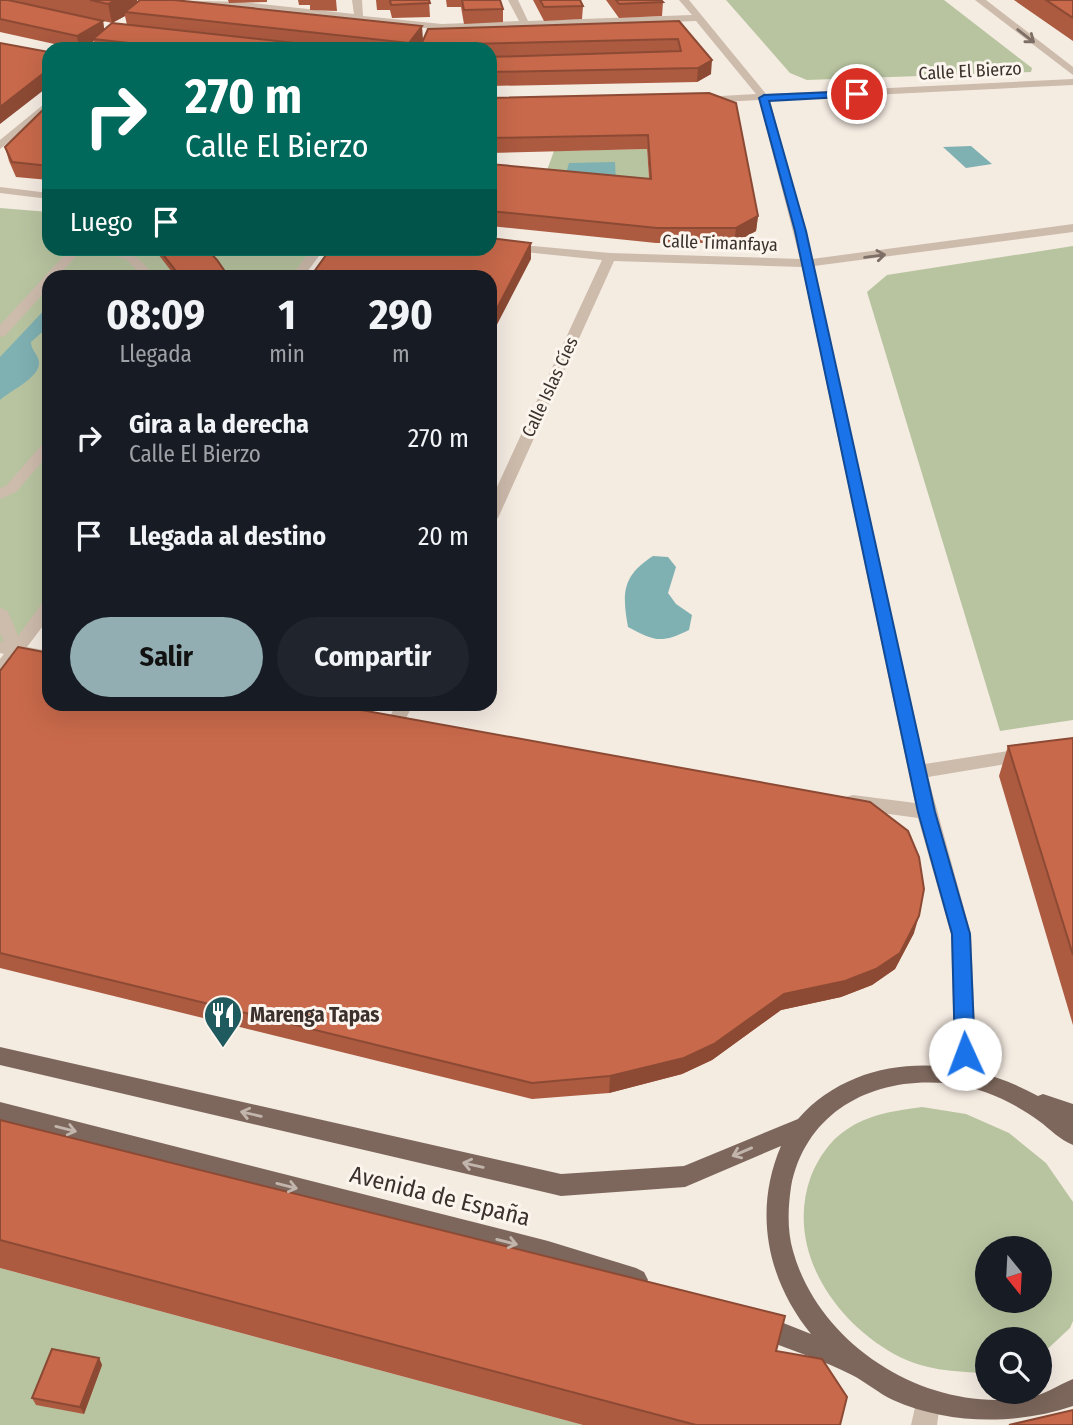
<!DOCTYPE html>
<html lang="es">
<head>
<meta charset="utf-8">
<style>
  body { margin:0; font-family:"Fira Sans Condensed",sans-serif; background:#20242c; color:#f1f3f6; height:100vh; display:flex; flex-direction:column; font-size:26px; white-space:nowrap }
  * { box-sizing:border-box; margin:0 }
  p { font-size:23px; color:#9ea1a6 }
  .icon { flex:none; width:38px; height:38px; fill:none; stroke:currentColor; stroke-width:2; stroke-linecap:round; stroke-linejoin:round }
  .map { position:relative; flex:1; overflow:hidden }
  .side { position:absolute; left:42px; top:270px; width:455px; height:441px; display:flex; flex-direction:column; background:#171b24; border-radius:21px; box-shadow:0 7px 28px #0002 }
  .side>* { flex:none }
  .guide { position:absolute; left:42px; top:42px; width:455px; height:214px; border-radius:21px; box-shadow:0 7px 28px #0002; background:#00695c; color:#fff; overflow:hidden }
  .needle { width:46px; rotate:162deg }
  .controls { position:absolute; left:975px; top:1236px; display:grid; gap:14px }
  .controls a { display:grid; place-items:center; width:77px; height:77px; border-radius:50%; background:#171b24; box-shadow:0 7px 28px #0002; font-size:35px }
  .pin { position:absolute; display:grid; place-items:center; width:60px; height:60px; color:#fff; margin:-30px; border:4px solid #fff; border-radius:50%; box-shadow:0 2px 7px #0007 }
  .me { position:absolute; width:77px; margin:-38px; rotate:358deg; stroke-linejoin:round; filter:drop-shadow(0 0 5px #0008) }
  .turn { display:flex; align-items:center; gap:24px; height:147px; padding:0 28px; font-size:32px }
  .turn .icon { width:91px; height:91px; stroke-width:2.5 }
  .turn b { display:block; font-size:49px; line-height:60px }
  .then { display:flex; align-items:center; height:66px; padding:0 28px; background:#0003; gap:14px; font-size:26px }
  .eta { display:flex; justify-content:space-evenly; align-items:center; height:119px; text-align:center }
  .eta b { font-size:42px; font-weight:700; line-height:49px }
  .action { display:flex; gap:14px; margin-top:auto; padding:14px 28px }
  .action a { flex:1; height:80px; border-radius:42px; background:#92aeb2; color:#111; font-size:28px; font-weight:700; line-height:80px; text-align:center }
  .action a+a { background:#20242c; color:#f1f3f6 }
  ul { padding:0; list-style:none }
  li { display:flex; align-items:center; gap:21px; height:98px; padding:0 28px }
  li div { flex:1 }
  li b { display:block; font-size:26px }
  li em { font-style:normal }
  .map>svg:first-child { display:block }
</style>
</head>
<body>
<div class="map">
<svg width="1073" height="1425" viewBox="0 0 1073 1425">
  <rect width="100%" height="100%" fill="#f4ebe1"/>
  <path fill="#b8c4a0" fill-rule="evenodd" d="M 726,0 L 944,0 L 1032,68 L 1031,72 L 807,80 L 790,73 Z
    M 647,149 L 650,194 L 542,184 L 554,151 Z
    M 0,208 L 49,212 L 49,248 L 319,249 L 298,276 L 49,276 L 49,606 L 15,650 L 0,647 Z
    M 1073,246 L 1073,720 L 1000,731 L 867,292 L 887,275 Z
    M 922,1107 L 966,1114 L 1009,1133 L 1046,1163 L 1073,1202 L 1073,1321 L 1070,1328 L 1040,1356 L 1040,1339 L 987,1339 L 987,1373 C 955,1372 922,1370 894,1354 C 832,1319 785,1247 811,1176 C 818,1159 830,1140 846,1130 C 869,1114 894,1111 922,1107 ZM 987,1248 L 1040,1248 L 1040,1300 L 987,1300 Z
    M 0,1268 L 583,1425 L 0,1425 Z"/>
  <path fill="#7fb0b2" d="M 971,146 L 992,164 L 966,168 L 943,147 Z
    M 615,162 L 616,182 L 565,177 L 569,163 Z
    M 49,305 L 49,326 L 31,342 C 31,350 38,354 39,362 C 40,378 11,390 0,400 L 0,357 Z
    M 653,556 L 668,557 L 676,567 L 668,593 L 676,604 L 692,615 L 689,630 C 660,644 655,641 628,627 C 622,593 622,576 653,556 Z"/>
  <g fill="none" stroke-linecap="round" stroke-linejoin="round">
    <path fill="#cdbbac" fill-rule="evenodd" d="M 163,0 L 242,2 L 354,14 L 352,0 L 362,0 L 363,16 L 442,24 L 519,21 L 508,0 L 518,0 L 528,21 L 692,15 L 679,0 L 689,0 L 766,94 L 1073,79 L 1073,85 L 770,100 L 812,259 L 1073,224 L 1073,232 L 814,266 L 925,764 L 1073,741 L 1073,753 L 928,777 L 971,934 L 977,1078 L 974,1085 L 966,1088 L 958,1085 L 955,1078 L 951,934 L 918,818 L 853,809 L 846,807 L 844,802 L 846,797 L 853,795 L 915,803 L 802,267 L 614,261 L 498,518 L 490,523 L 490,502 L 602,260 L 486,248 L 490,248 L 490,242 L 610,253 L 800,259 L 759,100 L 703,103 L 698,100 L 703,97 L 756,94 L 696,21 L 442,30 L 242,8 L 215,9 Z
      M 975,0 L 986,0 L 1073,67 L 1073,75 Z
      M 49,100 L 49,109 L 0,149 L 0,140 Z
      M 0,187 L 49,193 L 49,199 L 0,193 Z
      M 71,248 L 84,248 L 58,276 L 49,276 L 49,287 L 5,336 L 0,337 L 0,325 Z
      M 91,248 C 124,248 134,250 154,276 L 142,276 L 127,260 Z
      M 312,248 L 325,248 L 304,276 L 292,276 Z
      M 49,441 L 49,454 L 16,492 L 0,499 L 0,488 L 6,486 L 44,442 Z
      M 49,601 L 49,618 L 27,647 L 49,651 L 49,663 L 20,657 L 6,675 L 0,677 L 0,659 L 4,654 L 0,653 L 0,641 L 4,642 L 0,633 L 0,607 L 8,612 L 18,636 L 43,602 Z
      M 396,704 L 413,704 L 401,729 L 389,729 L 386,725 Z
      M 927,1390 L 936,1394 L 940,1403 L 937,1425 L 911,1425 L 918,1394 Z"/>
    <path fill="#7d675c" fill-rule="evenodd" d="M 0,1047 L 561,1174 L 684,1166 L 798,1119 C 859,1050 963,1054 1038,1096 L 1043,1094 L 1073,1104 L 1073,1145 C 1060,1140 1050,1129 1039,1121 C 1013,1102 983,1088 951,1084 C 877,1075 806,1109 791,1187 C 788,1208 787,1230 793,1251 C 820,1348 931,1415 1029,1397 C 1045,1395 1058,1385 1073,1379 L 1073,1406 C 1017,1425 949,1425 893,1400 C 878,1393 866,1382 852,1375 C 820,1359 785,1348 752,1335 L 749,1326 L 752,1317 L 761,1314 L 811,1334 C 767,1280 753,1211 781,1146 L 685,1187 L 561,1196 L 0,1065 Z
      M 0,1102 L 548,1241 L 636,1268 L 644,1272 L 648,1280 L 644,1288 L 636,1292 L 548,1263 L 0,1122 Z"/>
  </g>
  <path fill="#ac5a40" fill-rule="evenodd" d="M 0,0 L 18,2 L 11,0 L 137,0 L 137,2 L 423,39 L 679,21 L 711,74 L 697,82 L 490,86 L 490,49 L 421,49 L 421,45 L 423,40 L 416,49 L 95,49 L 94,41 L 80,49 L 77,49 L 0,32 ZM 77,15 L 112,23 L 125,16 L 127,25 L 104,29 L 103,21 Z
    M 228,0 L 267,0 L 267,2 L 229,3 Z
    M 298,0 L 336,0 L 337,11 L 310,10 L 310,5 L 299,5 Z
    M 376,0 L 429,0 L 430,17 L 392,18 L 390,10 L 377,10 Z
    M 446,0 L 500,0 L 503,9 L 503,22 L 464,24 L 461,7 L 447,7 Z
    M 533,0 L 580,0 L 583,6 L 582,19 L 544,21 Z
    M 606,0 L 661,0 L 663,2 L 662,16 L 619,18 Z
    M 1014,0 L 1073,0 L 1073,41 Z
    M 709,93 L 758,216 L 756,231 L 734,243 L 656,243 L 490,226 L 490,164 L 649,179 L 647,149 L 490,153 L 490,98 Z
    M 49,104 L 49,180 L 16,177 L 9,161 L 5,147 Z
    M 139,248 L 206,248 L 226,276 L 175,276 L 158,254 Z
    M 0,671 L 914,933 L 895,969 L 872,985 L 841,997 L 781,1010 L 712,1060 L 682,1074 L 609,1093 L 532,1099 L 0,968 Z
    M 1073,738 L 1073,1025 L 999,776 L 1008,746 Z
    M 0,1120 L 776,1351 L 840,1425 L 583,1425 L 0,1268 Z
    M 99,1358 L 102,1365 L 84,1414 L 36,1405 L 32,1398 Z"/>
  <path fill="#8c4a34" d="M 116,0 L 137,0 L 138,8 L 125,12 L 125,16 L 112,23 L 108,4 Z
    M 103,21 L 105,35 L 93,39 L 94,41 L 79,49 L 77,36 Z
    M 422,26 L 423,40 L 416,49 L 409,49 L 409,43 Z
    M 712,60 L 711,74 L 697,82 L 698,68 Z
    M 49,69 L 49,86 L 0,124 L 0,107 Z
    M 758,216 L 756,231 L 734,243 L 736,228 Z
    M 531,243 L 531,259 L 490,338 L 490,322 Z
    M 919,916 L 914,933 L 895,969 L 872,985 L 841,997 L 781,1010 L 712,1060 L 682,1074 L 609,1093 L 610,1076 L 784,994 Z
    M 99,1358 L 102,1365 L 84,1414 L 80,1407 Z"/>
  <path fill="#c8694b" stroke="#8c4a34" stroke-width="2" d="M 0,0 L 8,0 L 103,21 L 77,36 L 0,19 Z
    M 90,0 L 116,0 L 108,4 Z
    M 140,0 L 174,0 L 422,26 L 409,43 L 125,12 Z
    M 390,0 L 429,0 L 430,3 L 391,5 Z
    M 462,0 L 500,0 L 503,9 L 464,10 Z
    M 540,0 L 580,0 L 583,6 L 544,7 Z
    M 616,0 L 661,0 L 663,2 L 619,4 Z
    M 1046,0 L 1073,0 L 1073,18 Z
    M 679,21 L 712,60 L 698,68 L 490,72 L 490,57 L 681,51 L 678,39 L 421,45 L 428,29 Z
    M 112,23 L 350,49 L 183,49 L 93,39 Z
    M 0,43 L 49,52 L 49,69 L 0,107 Z
    M 709,93 L 736,103 L 758,216 L 736,228 L 657,228 L 490,211 L 490,164 L 651,179 L 648,135 L 490,138 L 490,98 Z
    M 49,104 L 49,166 L 12,162 L 5,147 Z
    M 490,238 L 531,243 L 490,322 L 490,276 L 311,276 L 331,248 L 490,248 Z
    M 158,248 L 206,248 L 217,260 L 226,273 L 226,276 L 178,276 L 179,275 Z
    M 18,647 L 49,653 L 49,704 L 328,704 L 870,802 L 908,831 L 919,857 L 924,889 L 919,916 L 900,953 L 876,969 L 845,981 L 784,994 L 714,1044 L 684,1058 L 610,1076 L 532,1083 L 0,953 L 0,671 Z
    M 1073,738 L 1073,955 L 1008,746 Z
    M 0,1120 L 785,1316 L 776,1351 L 822,1359 L 847,1397 L 840,1425 L 696,1425 L 0,1240 Z
    M 52,1349 L 99,1358 L 80,1407 L 32,1398 Z
    M 1073,1410 L 1073,1425 L 1009,1425 Z"/>
  <defs><path id="oneway-shaft" d="M-6 0H5M1.5-3L5.5 0L1.5 3" fill="none" stroke-width="1.6" stroke-linecap="round" stroke-linejoin="round" transform="scale(1.75)"/></defs>
  <g stroke="#7d6f65">
    <use href="#oneway-shaft" transform="translate(1026 36) rotate(38)"/>
    <use href="#oneway-shaft" transform="translate(875 256) rotate(-8)"/>
  </g>
  <g stroke="#c2b5ac">
    <use href="#oneway-shaft" transform="translate(251 1114) rotate(-167)"/>
    <use href="#oneway-shaft" transform="translate(66 1129) rotate(14)"/>
    <use href="#oneway-shaft" transform="translate(742 1152) rotate(157)"/>
    <use href="#oneway-shaft" transform="translate(473 1165) rotate(-167)"/>
    <use href="#oneway-shaft" transform="translate(287 1186) rotate(14)"/>
    <use href="#oneway-shaft" transform="translate(507 1242) rotate(14)"/>
  </g>
  <path fill="#1a73e8" stroke="#114b97" stroke-width="2" d="M 857,91 L 862,94 L 861,96 L 769,101 L 806,231 L 935,812 L 970,934 L 975,1054 L 972,1060 L 965,1062 L 958,1060 L 955,1054 L 952,934 L 918,812 L 795,231 L 759,98 L 764,95 Z"/>
  <defs>
    <symbol id="restaurant-pin" viewBox="-11 -11 22 30"><path d="M0 17L-7.5 6A9.5 9.5 0 1 1 7.5 6Z" fill="#1f5a5e" stroke="#fbf5ee"/><path d="M-5-6h1v4h1v-4h1v4h1v-4h1v5L-1.5 .5V6h-2V.5L-5-1ZM5-6V6H3V1.5H1.5Q1.5-4 5-6Z" fill="#fff"/></symbol>
  </defs>
  <g fill-rule="evenodd">
    <use href="#restaurant-pin" x="201" y="993" width="44" height="60"/>
  </g>
  <g text-anchor="middle" dominant-baseline="central" stroke-width="6" stroke-linejoin="round" paint-order="stroke">
    <g font-size="18" fill="#3b302b" stroke="#fbf5ee">
      <text transform="translate(970 71) rotate(-3)">Calle El Bierzo</text>
      <text transform="translate(720 243) rotate(2)">Calle Timanfaya</text>
      <text transform="translate(550 387) rotate(-65)">Calle Islas Cíes</text>
    </g>
    <g font-size="21" font-weight="bold" fill="#3b302b" stroke="#fbf5ee" text-anchor="start">
      <text x="250" y="1015">Marenga Tapas</text>
    </g>
    <g font-size="24" fill="#3b302b" stroke="#fbf5ee">
      <text transform="translate(440 1196) rotate(14)">Avenida de España</text>
    </g>
  </g>
</svg>
<div class="controls">
<a><svg class="needle" viewBox="-14 -14 28 28"><path d="M0-13l5 13h-10z" fill="#e53935"/><path d="M0 13l5-13h-10z" fill="#9ea1a6"/></svg></a>
<a><svg class="icon" aria-label="search" viewBox="0 0 24 24"><circle cx="10" cy="10" r="6"/><path d="M15 15l6 6"/></svg></a>
</div>
<div class="pin" style="left:857px;top:94px;background:#d93025"><svg class="icon" aria-label="arrive" viewBox="0 0 24 24"><path d="M6 21V4h12l-3 4 3 4H6"/></svg></div>
<svg class="me" style="left:965px;top:1054px" viewBox="-20 -20 40 40"><circle r="19" fill="#fff"/><path d="M0-13L10 11 0 6-10 11z" fill="#1a73e8"/></svg>
<div class="guide">
<div class="turn"><svg class="icon" aria-label="right" viewBox="0 0 24 24"><path d="M7 20v-9h11M14 6l5 5-5 5"/></svg><div><b>270 m</b>Calle El Bierzo</div></div>
<div class="then">Luego<svg class="icon" aria-label="arrive" viewBox="0 0 24 24"><path d="M6 21V4h12l-3 4 3 4H6"/></svg></div>
</div>
<section class="side">
<div class="eta">
<div><b>08:09</b><p>Llegada</p></div>
<div><b>1</b><p>min</p></div>
<div><b>290</b><p>m</p></div>
</div>
<ul>
<li><svg class="icon" aria-label="right" viewBox="0 0 24 24"><path d="M7 20v-9h11M14 6l5 5-5 5"/></svg><div><b>Gira a la derecha</b><p>Calle El Bierzo</p></div><em>270 m</em></li>
<li><svg class="icon" aria-label="arrive" viewBox="0 0 24 24"><path d="M6 21V4h12l-3 4 3 4H6"/></svg><div><b>Llegada al destino</b></div><em>20 m</em></li>
</ul>
<div class="action"><a>Salir</a><a>Compartir</a></div>
</section>
</div>
</body>
</html>
